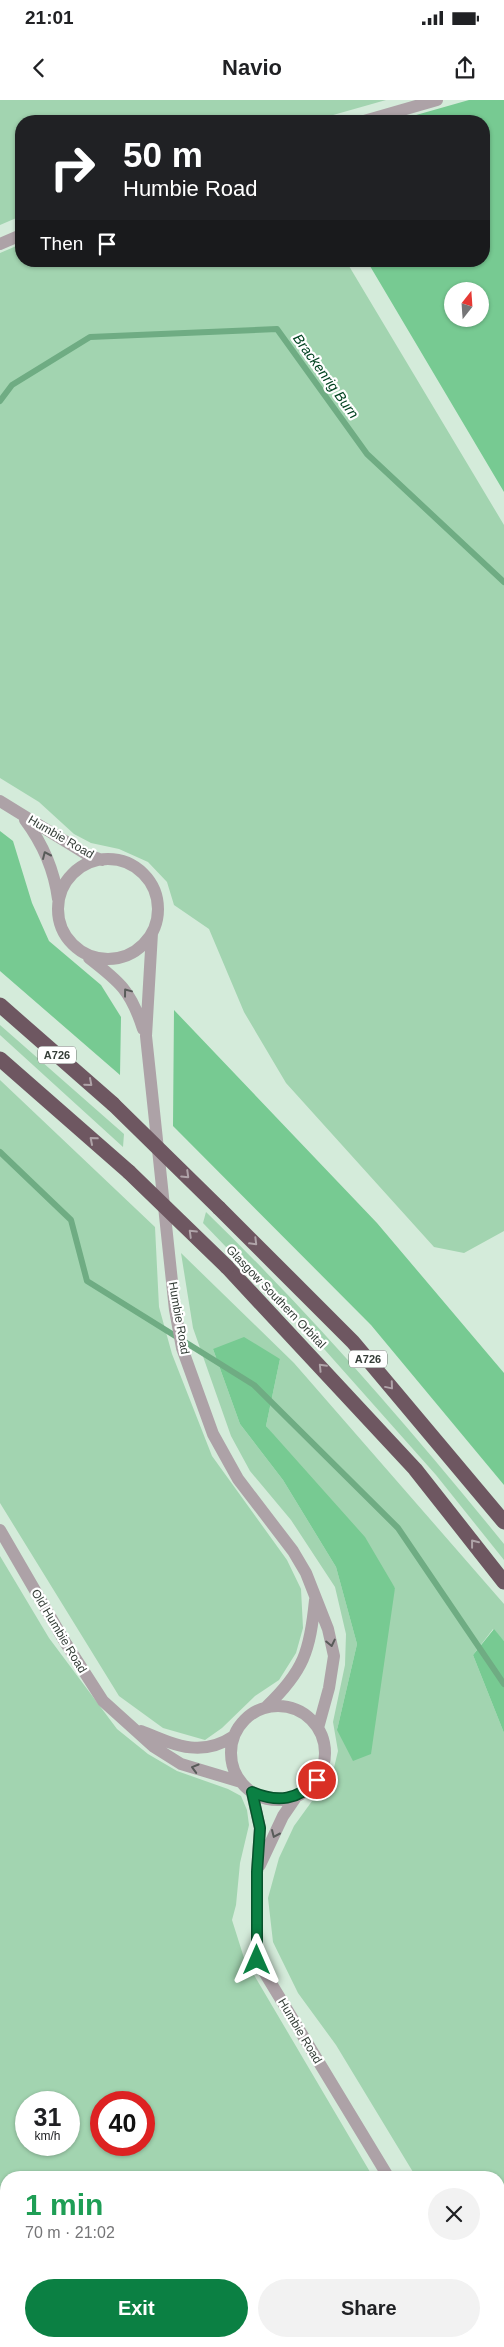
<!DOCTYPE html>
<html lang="en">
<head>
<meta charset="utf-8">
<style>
  body { margin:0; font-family:Helvetica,sans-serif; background:#f2f2f2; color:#202124; height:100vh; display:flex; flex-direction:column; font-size:19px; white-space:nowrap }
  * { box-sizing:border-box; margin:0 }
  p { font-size:16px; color:#757577 }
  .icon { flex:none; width:28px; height:28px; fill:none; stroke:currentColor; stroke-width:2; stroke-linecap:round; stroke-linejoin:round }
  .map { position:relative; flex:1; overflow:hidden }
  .details { position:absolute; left:0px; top:2071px; width:505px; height:176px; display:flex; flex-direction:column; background:#fff; border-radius:20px 20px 0 0; box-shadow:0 1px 4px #0004 }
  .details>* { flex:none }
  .top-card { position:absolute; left:15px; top:15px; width:475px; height:152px; border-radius:20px; box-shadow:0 1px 4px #0004; background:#202124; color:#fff; overflow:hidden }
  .needle { width:32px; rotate:17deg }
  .fabs { position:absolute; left:444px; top:182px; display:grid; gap:10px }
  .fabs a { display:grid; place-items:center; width:45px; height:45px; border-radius:50%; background:#fff; box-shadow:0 1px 4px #0004; font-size:25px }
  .speed { position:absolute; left:15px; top:1991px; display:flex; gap:10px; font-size:25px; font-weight:700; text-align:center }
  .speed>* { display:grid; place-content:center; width:65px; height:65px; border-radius:50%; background:#fff; box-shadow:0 1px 4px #0004; line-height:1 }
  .speed small { font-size:12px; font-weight:400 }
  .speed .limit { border:8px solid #d22; background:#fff; color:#111 }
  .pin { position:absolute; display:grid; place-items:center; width:42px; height:42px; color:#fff; margin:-21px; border:2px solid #fff; border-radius:50%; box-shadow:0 1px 5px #0007 }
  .me { position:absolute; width:55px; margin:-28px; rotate:0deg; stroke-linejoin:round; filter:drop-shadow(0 0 4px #0008) }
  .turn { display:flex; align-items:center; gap:18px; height:105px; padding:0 25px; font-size:22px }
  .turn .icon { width:65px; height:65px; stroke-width:2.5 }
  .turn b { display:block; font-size:35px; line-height:42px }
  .then { display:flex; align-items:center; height:48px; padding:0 25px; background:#0003; gap:10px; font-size:19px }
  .round { display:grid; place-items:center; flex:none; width:52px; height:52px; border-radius:26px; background:#f2f2f2 }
  .summary { display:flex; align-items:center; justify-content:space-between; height:85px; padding:0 25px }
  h1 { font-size:30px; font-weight:700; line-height:38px; color:#1e9e55 }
  .cta { display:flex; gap:10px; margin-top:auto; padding:10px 25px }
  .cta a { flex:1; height:58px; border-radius:30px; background:#0b8043; color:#fff; font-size:20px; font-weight:700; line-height:58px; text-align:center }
  .cta a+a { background:#f2f2f2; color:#202124 }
  .status { display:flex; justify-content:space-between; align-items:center; height:35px; padding:0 25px; background:#fff; direction:ltr }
  .status svg { height:14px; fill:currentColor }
  header { display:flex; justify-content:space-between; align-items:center; height:65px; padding:0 25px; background:#fff; font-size:22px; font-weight:700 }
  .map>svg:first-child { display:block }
</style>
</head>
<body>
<div class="status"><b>21:01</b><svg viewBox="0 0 49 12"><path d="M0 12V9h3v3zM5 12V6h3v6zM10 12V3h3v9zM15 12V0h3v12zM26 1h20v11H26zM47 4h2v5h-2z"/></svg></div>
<header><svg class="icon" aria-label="back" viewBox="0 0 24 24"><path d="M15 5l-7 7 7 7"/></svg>Navio<svg class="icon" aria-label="share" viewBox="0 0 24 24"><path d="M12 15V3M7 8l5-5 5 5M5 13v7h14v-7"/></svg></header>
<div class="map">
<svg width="504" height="2247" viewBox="0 0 504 2247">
  <rect width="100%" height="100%" fill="#d4ebda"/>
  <path fill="#a2d4b0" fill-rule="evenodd" d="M 0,0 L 386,0 L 312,21 L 21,21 L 21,116 L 0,125 Z
    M 21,144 L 21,161 L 346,161 L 504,425 L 504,1131 L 464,1153 L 434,1147 L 286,983 L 244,912 L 209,829 L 174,805 L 167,782 L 148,762 L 119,749 L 91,743 L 74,734 L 39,702 L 0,678 L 0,153 Z
    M 0,925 L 124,1034 L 123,1047 L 0,935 Z
    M 0,980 L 155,1127 L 159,1207 L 172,1254 L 212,1356 L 287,1460 L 301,1489 L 303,1528 L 296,1553 L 279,1580 L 255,1596 L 222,1628 L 205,1640 L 163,1628 L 119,1596 L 0,1403 Z
    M 206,1112 C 313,1216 410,1328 504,1444 L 504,1460 L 436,1375 L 325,1250 L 203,1123 Z
    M 181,1153 L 294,1263 L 504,1504 L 504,1541 L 493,1529 L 473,1555 L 504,1633 L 504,2225 L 499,2216 L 499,2078 L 416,2077 L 336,1945 L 298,1893 L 273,1842 L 268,1798 L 279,1758 L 294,1726 L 333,1672 L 338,1651 L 333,1622 L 345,1565 L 346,1534 L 335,1487 L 291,1420 L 250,1371 L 231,1336 L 193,1228 ZM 213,1249 L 280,1259 L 266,1326 L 395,1488 L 337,1630 L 357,1544 L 336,1467 L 283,1380 L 240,1324 Z
    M 0,1456 L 49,1538 L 117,1629 L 148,1654 L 177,1671 L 228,1689 L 241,1696 L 247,1710 L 249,1725 L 240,1763 L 236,1805 L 232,1820 L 244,1858 L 373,2077 L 6,2078 L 6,2241 L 469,2241 L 472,2247 L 0,2247 ZM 26,2002 L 69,2002 L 69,2045 L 26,2045 ZM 101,2002 L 144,2002 L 144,2045 L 101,2045 Z"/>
  <path fill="#77ca92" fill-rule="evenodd" d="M 469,0 L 504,0 L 504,392 L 367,161 L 484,161 L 484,21 L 395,21 ZM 452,191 L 480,191 L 480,219 L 452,219 Z
    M 0,731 L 13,741 L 32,803 L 49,841 L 101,885 L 121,917 L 120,975 L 0,871 Z
    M 174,910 L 377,1123 L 504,1273 L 504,1385 L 371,1225 L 173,1026 Z
    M 244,1237 L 280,1259 L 266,1326 L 365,1437 L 395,1488 L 371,1654 L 353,1661 L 337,1630 L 357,1544 L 336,1467 L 283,1380 L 240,1324 L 213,1249 Z
    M 494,1529 L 504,1541 L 504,1633 L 473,1555 Z"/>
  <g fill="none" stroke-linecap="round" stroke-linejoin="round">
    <path stroke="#6fac83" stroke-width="6" d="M 0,301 L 12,285 L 90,237 L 277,229 L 367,354 L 504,482
      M 0,1052 L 71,1120 L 87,1181 L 254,1285 L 398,1428 L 504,1584"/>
    <path stroke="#ada2a7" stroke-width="12" d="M 364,21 L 437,0
      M 0,144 L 21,135
      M 0,701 L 86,754 L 102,760
      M 25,720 C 43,744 54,769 58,799
      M58 809a50 50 0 1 1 100 0a50 50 0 1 1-100 0Z
      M 152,833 L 146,936 L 175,1210 L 182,1248 L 213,1334 L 238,1379 L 293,1451 L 306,1473 L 328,1529 L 334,1556 L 329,1588 L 318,1628
      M 89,858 C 120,882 131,891 143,929
      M 0,1430 L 65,1542 L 103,1601 L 154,1647 L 181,1664 L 241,1682
      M231 1653a47 47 0 1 1 94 0a47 47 0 1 1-94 0Z
      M 266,1607 C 304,1571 310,1551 315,1500
      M 141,1631 C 175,1645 201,1658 234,1636
      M 252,1693 L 260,1728 L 257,1772 L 257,1860 L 389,2078
      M 260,1765 L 283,1716 L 296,1697
      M 489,2241 L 492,2247"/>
    <path stroke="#6e5761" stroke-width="15" d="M 0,905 L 113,1004
      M 0,959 L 129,1072
      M 219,1108 L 353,1242 L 504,1422
      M 227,1167 L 415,1369 L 504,1482"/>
    <path stroke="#6e5761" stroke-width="15" d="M 113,1004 L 219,1108
      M 129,1072 L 227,1167"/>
  </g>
  <defs><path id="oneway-chevron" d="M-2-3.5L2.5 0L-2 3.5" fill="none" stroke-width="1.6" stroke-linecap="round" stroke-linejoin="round" transform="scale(1.25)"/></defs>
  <g stroke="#585b59">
    <use href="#oneway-chevron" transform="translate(46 755) rotate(-114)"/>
    <use href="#oneway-chevron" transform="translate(127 892) rotate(-127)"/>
    <use href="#oneway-chevron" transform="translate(331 1543) rotate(78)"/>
    <use href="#oneway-chevron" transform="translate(195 1668) rotate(-164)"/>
    <use href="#oneway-chevron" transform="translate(275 1734) rotate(114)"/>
  </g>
  <g stroke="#afa3a8">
    <use href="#oneway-chevron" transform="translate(89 983) rotate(41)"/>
    <use href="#oneway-chevron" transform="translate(93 1040) rotate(-139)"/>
    <use href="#oneway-chevron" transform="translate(186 1075) rotate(44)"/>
    <use href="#oneway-chevron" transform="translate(192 1133) rotate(-136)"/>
    <use href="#oneway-chevron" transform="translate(254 1142) rotate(45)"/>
    <use href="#oneway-chevron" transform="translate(322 1267) rotate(-134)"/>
    <use href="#oneway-chevron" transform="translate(390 1286) rotate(50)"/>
    <use href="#oneway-chevron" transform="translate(474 1443) rotate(-128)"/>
  </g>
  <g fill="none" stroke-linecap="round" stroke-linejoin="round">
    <defs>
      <path id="route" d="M 257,1860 L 257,1772 L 260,1728 L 252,1692 C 278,1703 298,1700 317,1680"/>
    </defs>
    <use href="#route" stroke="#07532c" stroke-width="12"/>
    <use href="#route" stroke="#0b8043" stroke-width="9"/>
  </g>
  <g text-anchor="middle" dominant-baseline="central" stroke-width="4.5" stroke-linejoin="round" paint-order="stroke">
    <g fill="#fff" stroke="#717773" stroke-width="1">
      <rect x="38" y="946.5" width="38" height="17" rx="4"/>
      <rect x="349" y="1250.5" width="38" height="17" rx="4"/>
    </g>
    <g font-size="11" font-weight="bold" fill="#343d37">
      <text x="57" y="955">A726</text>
      <text x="368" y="1259">A726</text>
    </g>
    <g font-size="12" fill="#343d37" stroke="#fff">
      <text transform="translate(61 737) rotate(30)">Humbie Road</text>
      <text transform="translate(276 1197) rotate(46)">Glasgow Southern Orbital</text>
      <text transform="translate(179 1218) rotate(80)">Humbie Road</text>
      <text transform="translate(59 1531) rotate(59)">Old Humbie Road</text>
      <text transform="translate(300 1931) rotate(59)">Humbie Road</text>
    </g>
    <g font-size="14" font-style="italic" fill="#004220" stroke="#fff">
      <text transform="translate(326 276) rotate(54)">Brackenrig Burn</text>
    </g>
  </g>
</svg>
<div class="fabs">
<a><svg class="needle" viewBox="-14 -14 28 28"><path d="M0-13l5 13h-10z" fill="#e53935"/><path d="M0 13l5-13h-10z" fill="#757577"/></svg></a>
</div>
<div class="speed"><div>31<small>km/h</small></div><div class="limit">40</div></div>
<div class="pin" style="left:317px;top:1680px;background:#d93025"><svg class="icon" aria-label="arrive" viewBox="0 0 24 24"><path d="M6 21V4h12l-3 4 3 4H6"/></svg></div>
<svg class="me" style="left:257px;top:1860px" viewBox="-20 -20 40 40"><path d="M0-17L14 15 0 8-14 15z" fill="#0b8043" stroke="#fff" stroke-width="4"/></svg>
<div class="top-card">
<div class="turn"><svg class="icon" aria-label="right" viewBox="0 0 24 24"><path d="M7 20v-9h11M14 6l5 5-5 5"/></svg><div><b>50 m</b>Humbie Road</div></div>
<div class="then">Then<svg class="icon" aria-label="arrive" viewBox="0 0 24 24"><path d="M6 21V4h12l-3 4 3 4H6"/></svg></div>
</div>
<section class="details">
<div class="summary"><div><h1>1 min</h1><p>70 m · 21:02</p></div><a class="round"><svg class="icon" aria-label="close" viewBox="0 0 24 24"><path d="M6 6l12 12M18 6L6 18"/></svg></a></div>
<div class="cta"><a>Exit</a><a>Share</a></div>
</section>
</div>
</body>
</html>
